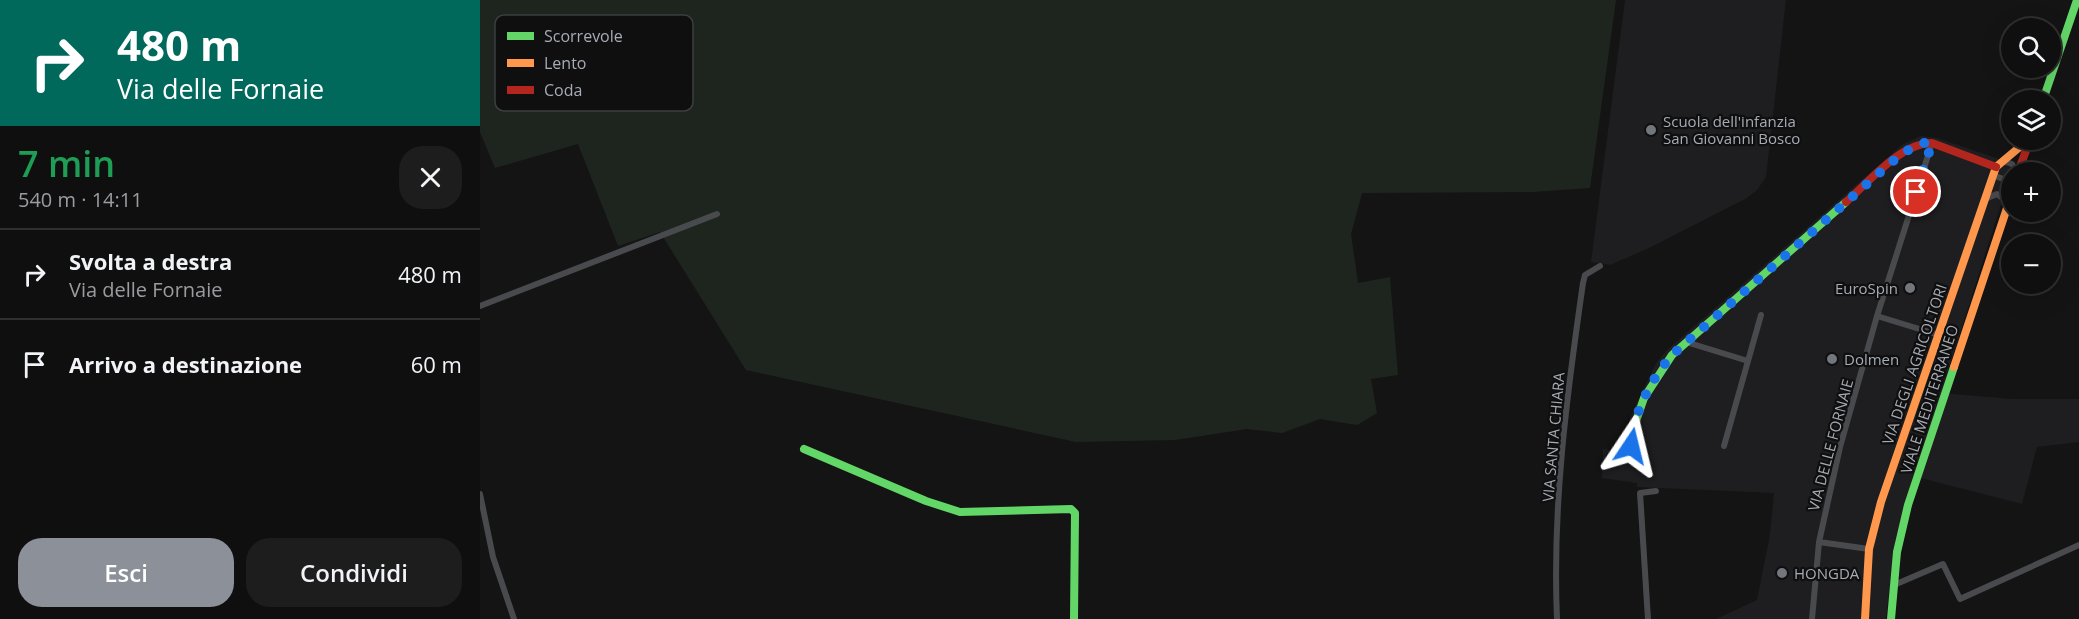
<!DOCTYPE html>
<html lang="it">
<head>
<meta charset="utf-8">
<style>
  body { margin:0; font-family:"Open Sans",sans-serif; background:#1d1d1e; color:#f1f3f6; height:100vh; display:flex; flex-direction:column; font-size:22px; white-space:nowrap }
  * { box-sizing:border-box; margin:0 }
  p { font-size:20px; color:#9b9c9f }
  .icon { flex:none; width:33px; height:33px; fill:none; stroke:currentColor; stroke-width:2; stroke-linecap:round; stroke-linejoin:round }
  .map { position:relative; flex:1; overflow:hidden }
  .sheet { display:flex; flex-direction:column; background:#0f0f10; width:480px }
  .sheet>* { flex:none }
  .hud { background:#00695c; color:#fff; overflow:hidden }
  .tools { position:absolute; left:1521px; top:18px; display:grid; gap:12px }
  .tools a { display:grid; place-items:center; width:60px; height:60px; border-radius:50%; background:#0f0f10; box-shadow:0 6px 24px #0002,0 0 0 2px #2f2f30; font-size:30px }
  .pin { position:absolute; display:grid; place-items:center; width:51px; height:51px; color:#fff; margin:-26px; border:3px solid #fff; border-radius:50%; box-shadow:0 2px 6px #0007 }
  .me { position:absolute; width:66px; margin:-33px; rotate:10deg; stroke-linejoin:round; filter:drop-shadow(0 0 4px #0008) }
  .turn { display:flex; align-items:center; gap:21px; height:126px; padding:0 18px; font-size:27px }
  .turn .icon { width:78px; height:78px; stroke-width:2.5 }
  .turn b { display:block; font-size:42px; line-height:51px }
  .round { display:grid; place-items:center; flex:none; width:63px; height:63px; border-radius:24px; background:#1d1d1e }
  .overview { display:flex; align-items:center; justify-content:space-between; height:102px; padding:0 18px }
  h1 { font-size:36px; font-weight:600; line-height:45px; color:#1e9e55 }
  .button { display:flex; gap:12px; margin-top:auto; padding:12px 18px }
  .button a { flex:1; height:69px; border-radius:24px; background:#8c9099; color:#fff; font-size:24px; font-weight:600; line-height:69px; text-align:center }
  .button a+a { background:#1d1d1e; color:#f1f3f6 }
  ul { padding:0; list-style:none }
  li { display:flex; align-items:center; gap:18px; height:90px; padding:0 18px; border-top:2px solid #2f2f30 }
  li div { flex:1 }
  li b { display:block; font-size:22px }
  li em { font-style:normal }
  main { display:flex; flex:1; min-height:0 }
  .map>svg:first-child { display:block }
</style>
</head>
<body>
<main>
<section class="sheet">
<div class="hud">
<div class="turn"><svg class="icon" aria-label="right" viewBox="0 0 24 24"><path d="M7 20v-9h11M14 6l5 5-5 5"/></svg><div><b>480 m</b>Via delle Fornaie</div></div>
</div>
<div class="overview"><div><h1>7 min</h1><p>540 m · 14:11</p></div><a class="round"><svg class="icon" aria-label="close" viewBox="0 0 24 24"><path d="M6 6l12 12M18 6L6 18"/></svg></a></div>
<ul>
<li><svg class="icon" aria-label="right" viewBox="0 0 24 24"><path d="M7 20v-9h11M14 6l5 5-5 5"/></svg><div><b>Svolta a destra</b><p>Via delle Fornaie</p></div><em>480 m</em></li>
<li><svg class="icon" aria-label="arrive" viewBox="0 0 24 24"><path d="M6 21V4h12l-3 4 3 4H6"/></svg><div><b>Arrivo a destinazione</b></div><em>60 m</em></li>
</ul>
<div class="button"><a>Esci</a><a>Condividi</a></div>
</section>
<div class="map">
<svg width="1599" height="619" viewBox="0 0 1599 619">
  <rect width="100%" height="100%" fill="#141415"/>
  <path fill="#1e1e20" d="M 1145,0 L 1306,0 L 1286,177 L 1277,190 L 1267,198 L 1167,249 L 1130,265 L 1124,264 L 1111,262 Z
    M 1441,136 L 1457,138 L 1534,164 L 1461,393 L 1532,399 L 1599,399 L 1599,442 L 1557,447 L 1542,504 L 1433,476 L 1415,541 L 1406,619 L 1236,619 L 1277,600 L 1290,535 L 1294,493 L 1157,487 L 1157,483 L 1122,478 L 1123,449 L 1145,451 L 1150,417 L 1176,363 L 1187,350 L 1423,144 Z"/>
  <path fill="#1e251f" d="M 0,0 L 1136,0 L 1110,188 L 1053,192 L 882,193 L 871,234 L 878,283 L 910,277 L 918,375 L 891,379 L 897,413 L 877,425 L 840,419 L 802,433 L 767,429 L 695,440 L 596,442 L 266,370 L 180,232 L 138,246 L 98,144 L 15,168 L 0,132 Z"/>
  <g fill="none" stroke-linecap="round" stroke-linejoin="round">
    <path stroke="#494a4d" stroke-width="6" d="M 1523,161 L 1532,164 L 1537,172
      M 1513,175 L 1523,179 L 1532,178
      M 1523,179 L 1531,195
      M 1505,199 L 1517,194 L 1524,199 L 1527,207
      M 0,306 L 237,214
      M 1397,316 L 1459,335
      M 1206,342 L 1268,361
      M 1244,446 L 1281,315
      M 0,494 L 13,557 L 34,619
      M 1339,542 L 1389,549
      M 1414,585 L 1463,564 L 1480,599 L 1599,545
      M 1077,619 C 1072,506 1087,394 1103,283 L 1105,275 L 1120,266
      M 1168,619 L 1160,493 L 1176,491
      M 1332,619 L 1339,542 L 1360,447 L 1397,316 L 1452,143"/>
    <path stroke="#63d668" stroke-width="8" d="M 1563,100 L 1597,0
      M 1151,446 L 1156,421 L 1164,398 L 1192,355 L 1366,202
      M 324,449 L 446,501 L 480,512 L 591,509 L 595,513 L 594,619
      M 1411,619 L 1417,552 L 1428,505 L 1474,367"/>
    <path stroke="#ff974d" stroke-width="8" d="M 1474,367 L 1532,193
      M 1385,619 L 1389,549 L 1401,502 L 1516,167 L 1548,140"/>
    <path stroke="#b3261e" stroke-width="8" d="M 1538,172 L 1550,140
      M 1366,202 C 1389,182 1420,143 1452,143 L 1516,167"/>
  </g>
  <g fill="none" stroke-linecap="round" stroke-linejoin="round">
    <path stroke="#1a73e8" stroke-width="10" stroke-dasharray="0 18" d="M 1151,446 C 1154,412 1170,381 1192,355 L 1421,154 L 1442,143 L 1452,143 L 1436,192"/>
  </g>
  <g fill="#73767c" stroke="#0f0f10" stroke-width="2">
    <circle cx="1171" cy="130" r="6"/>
    <circle cx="1430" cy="288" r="6"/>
    <circle cx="1352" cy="359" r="6"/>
    <circle cx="1302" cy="573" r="6"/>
  </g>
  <g text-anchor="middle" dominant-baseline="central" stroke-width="4.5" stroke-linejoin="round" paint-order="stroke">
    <g font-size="15" fill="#a6abb4" stroke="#0f0f10" text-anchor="start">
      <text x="1183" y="121">Scuola dell'infanzia<tspan x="1183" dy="17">San Giovanni Bosco</tspan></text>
      <text x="1418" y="288" text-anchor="end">EuroSpin</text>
      <text x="1364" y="359">Dolmen</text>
      <text x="1314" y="573">HONGDA</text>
    </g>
    <g font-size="15" fill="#a6abb4" stroke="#0f0f10">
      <text transform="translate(1434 364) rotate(-71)">VIA DEGLI AGRICOLTORI</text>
      <text transform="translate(1449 399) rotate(-72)">VIALE MEDITERRANEO</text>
      <text transform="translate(1073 437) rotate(-85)">VIA SANTA CHIARA</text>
      <text transform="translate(1350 445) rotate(-75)">VIA DELLE FORNAIE</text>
    </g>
  </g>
  <rect x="15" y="15" width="198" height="96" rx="9" fill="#0f0f10" stroke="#3c3e41" stroke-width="1.5"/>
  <rect x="27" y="32" width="27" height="8" fill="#63d668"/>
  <rect x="27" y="59" width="27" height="8" fill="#ff974d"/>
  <rect x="27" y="86" width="27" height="8" fill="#b3261e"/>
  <g font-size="16" fill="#a6abb4">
    <text x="64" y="42">Scorrevole</text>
    <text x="64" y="69">Lento</text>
    <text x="64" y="96">Coda</text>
  </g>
</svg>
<div class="tools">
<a><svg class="icon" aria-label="search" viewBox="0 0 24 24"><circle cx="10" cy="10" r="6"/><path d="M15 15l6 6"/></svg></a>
<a><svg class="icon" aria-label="layers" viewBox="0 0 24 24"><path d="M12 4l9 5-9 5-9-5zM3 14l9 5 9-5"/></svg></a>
<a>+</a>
<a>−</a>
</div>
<div class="pin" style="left:1436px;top:192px;background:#d93025"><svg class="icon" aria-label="arrive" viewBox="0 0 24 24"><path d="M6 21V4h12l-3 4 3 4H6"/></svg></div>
<svg class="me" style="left:1151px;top:446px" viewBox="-20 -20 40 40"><path d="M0-17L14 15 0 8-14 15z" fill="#1a73e8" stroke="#fff" stroke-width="4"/></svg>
</div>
</main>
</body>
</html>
